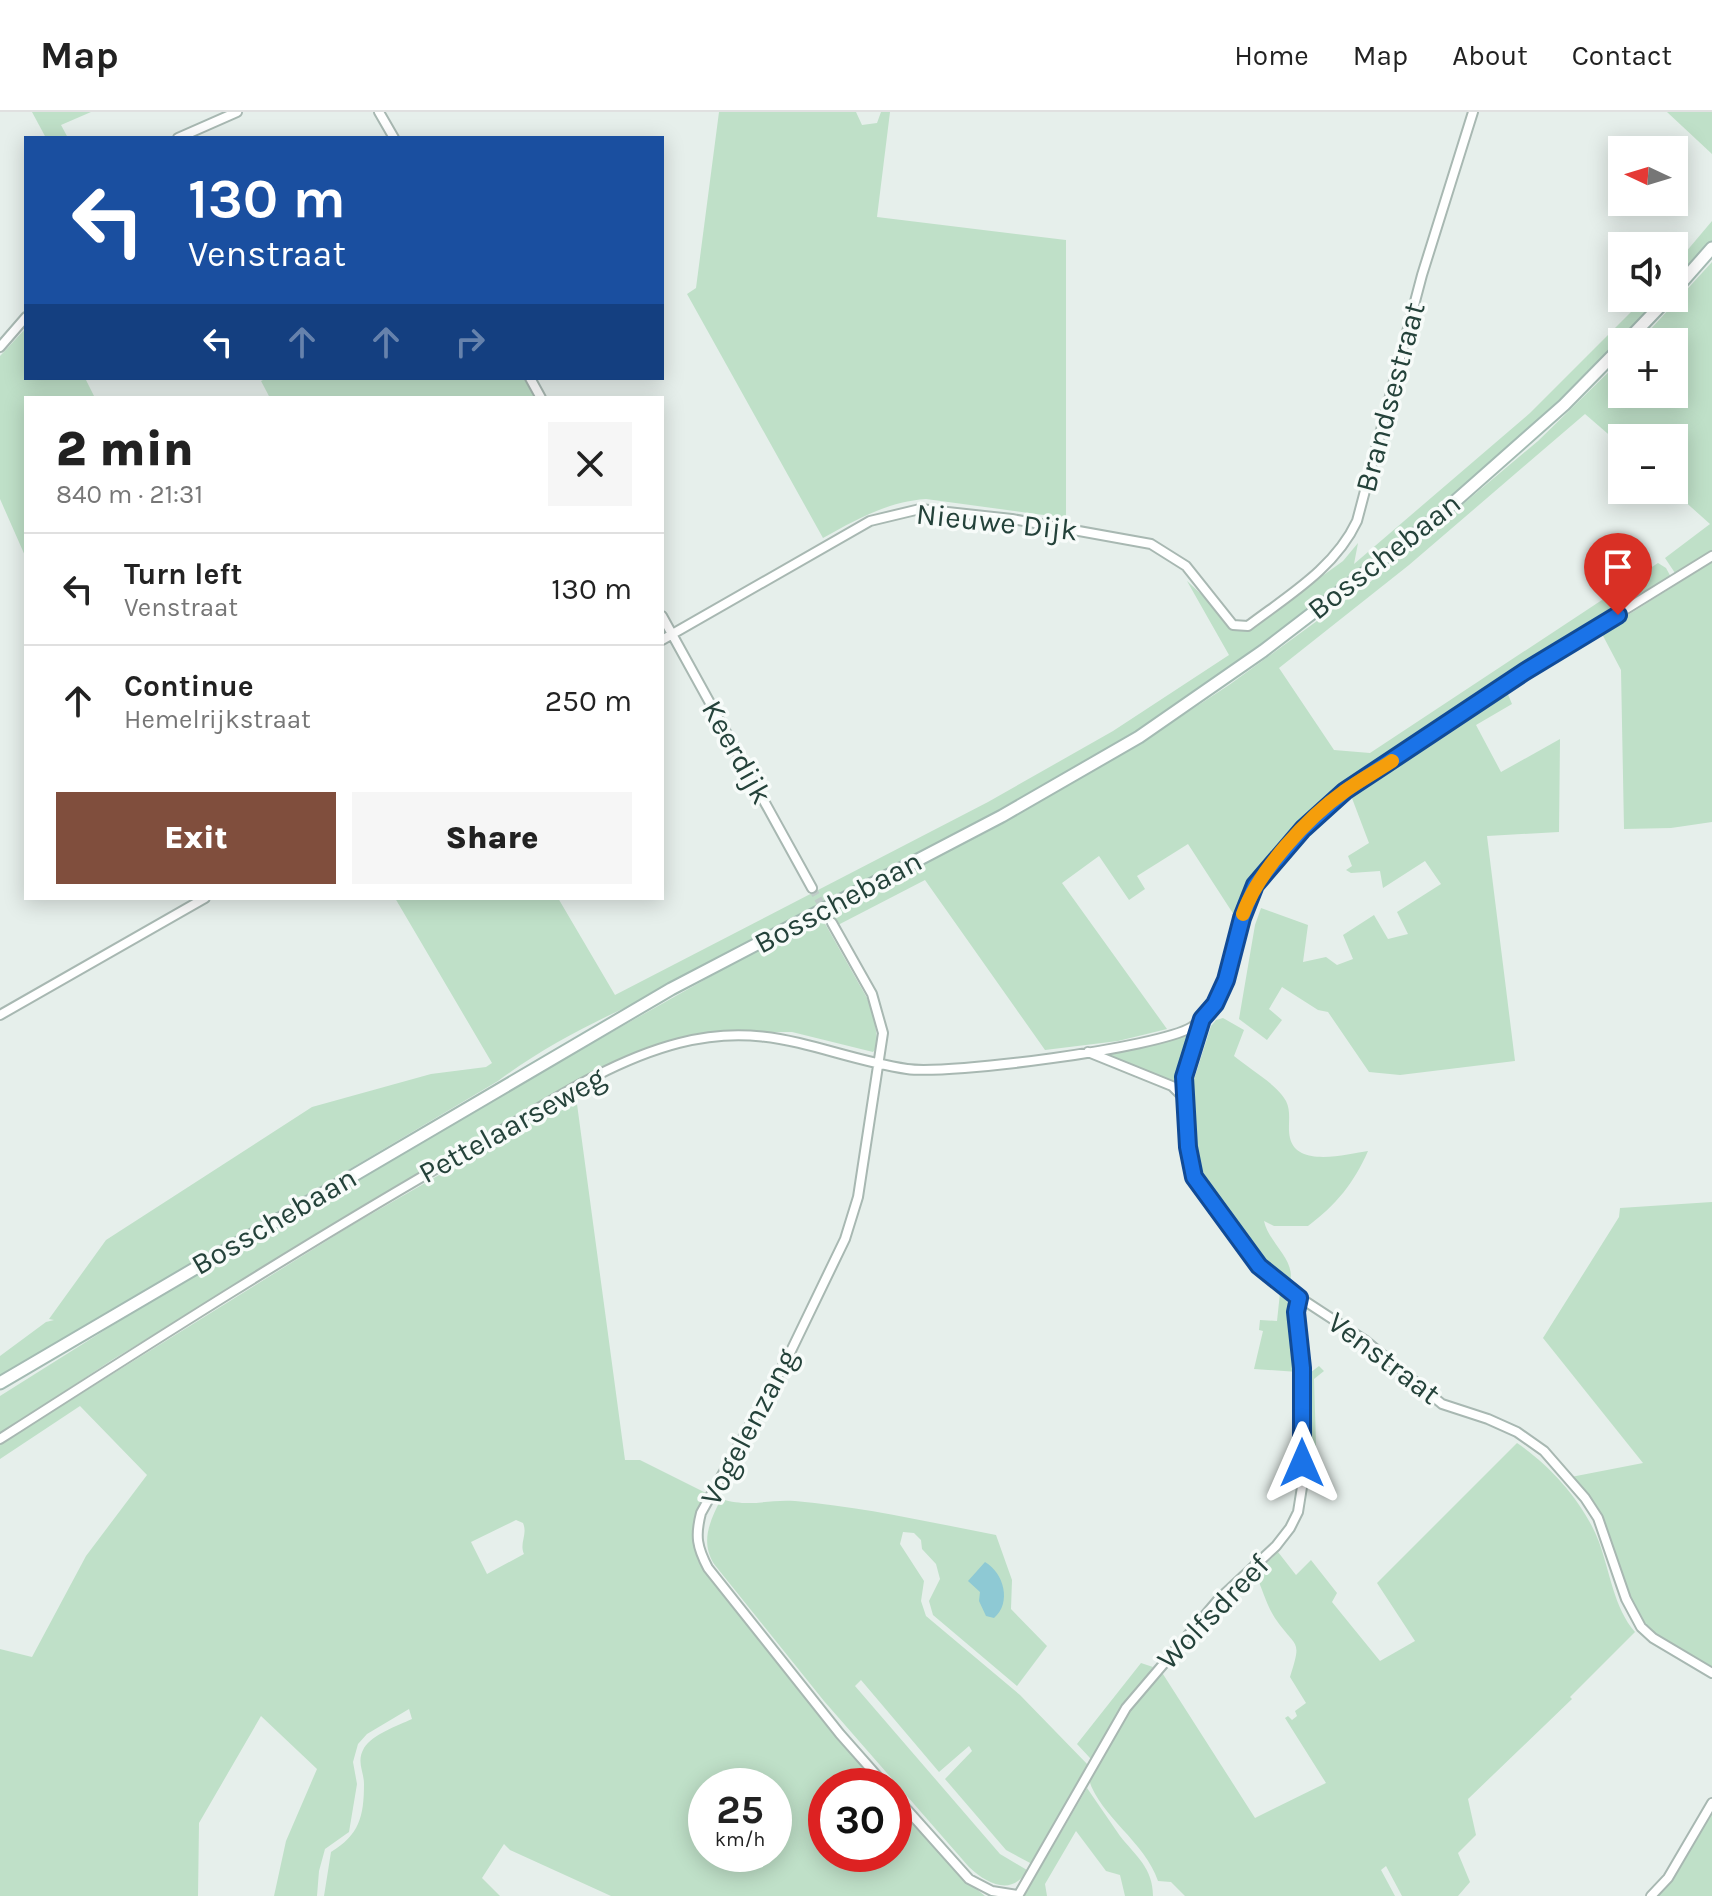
<!DOCTYPE html>
<html lang="en">
<head>
<meta charset="utf-8">
<style>
  body { margin:0; font-family:Karla,sans-serif; background:#f6f6f6; color:#222; height:100vh; display:flex; flex-direction:column; font-size:30px; white-space:nowrap }
  * { box-sizing:border-box; margin:0 }
  p { font-size:26px; color:#767676 }
  .icon { flex:none; width:44px; height:44px; fill:none; stroke:currentColor; stroke-width:2; stroke-linecap:round; stroke-linejoin:round }
  .map { position:relative; flex:1; overflow:hidden }
  .panel { position:absolute; left:24px; top:284px; width:640px; height:504px; display:flex; flex-direction:column; background:#fff; border-radius:0px; box-shadow:0 4px 20px #0003 }
  .panel>* { flex:none }
  .hud { position:absolute; left:24px; top:24px; width:640px; height:244px; border-radius:0px; box-shadow:0 4px 20px #0003; background:#1a4fa0; color:#fff; overflow:hidden }
  .needle { width:52px; rotate:274deg }
  .tools { position:absolute; left:1608px; top:24px; display:grid; gap:16px }
  .tools a { display:grid; place-items:center; width:80px; height:80px; border-radius:0px; background:#fff; box-shadow:0 4px 20px #0003; font-size:40px }
  .speed { position:absolute; left:688px; top:1656px; display:flex; gap:16px; font-size:40px; font-weight:700; text-align:center }
  .speed>* { display:grid; place-content:center; width:104px; height:104px; border-radius:50%; background:#fff; box-shadow:0 4px 20px #0003; line-height:1 }
  .speed small { font-size:20px; font-weight:400 }
  .speed .limit { border:12px solid #d22; background:#fff; color:#111 }
  .pin { position:absolute; display:grid; place-items:center; width:68px; height:68px; color:#fff; margin:-82px -34px; border-radius:50% 50% 50% 0; rotate:-45deg; box-shadow:0 0 8px #0007 }
  .pin .icon { rotate:45deg }
  .me { position:absolute; width:88px; margin:-44px; rotate:0deg; stroke-linejoin:round; filter:drop-shadow(0 0 6px #0008) }
  .turn { display:flex; align-items:center; gap:28px; height:168px; padding:0 32px; font-size:36px }
  .turn .icon { width:104px; height:104px; stroke-width:2.5 }
  .turn b { display:block; font-size:56px; line-height:68px }
  .lanes { display:flex; align-items:center; height:76px; padding:0 32px; background:#0003; justify-content:center; gap:40px; direction:ltr }
  .lanes .off { opacity:.35 }
  .round { display:grid; place-items:center; flex:none; width:84px; height:84px; border-radius:0px; background:#f6f6f6 }
  .overview { display:flex; align-items:center; justify-content:space-between; height:136px; padding:0 32px }
  h1 { font-size:48px; font-weight:800; line-height:60px }
  .button { display:flex; gap:16px; margin-top:auto; padding:16px 32px }
  .button a { flex:1; height:92px; border-radius:0px; background:#804e3d; color:#fff; font-size:32px; font-weight:800; line-height:92px; text-align:center }
  .button a+a { background:#f6f6f6; color:#222 }
  ul { padding:0; list-style:none }
  li { display:flex; align-items:center; gap:24px; height:112px; padding:0 32px; border-top:2px solid #e0e0e0 }
  li div { flex:1 }
  li b { display:block; font-size:30px }
  li em { font-style:normal }
  header { display:flex; align-items:center; gap:48px; box-sizing:border-box; height:112px; padding:0 40px; background:#fff; border-bottom:2px solid #e0e0e0 }
  header strong { font-size:38px }
  nav { display:flex; gap:44px; margin-inline-start:auto; font-size:28px }
  .map>svg:first-child { display:block }
</style>
</head>
<body>
<header>
<strong>Map</strong>
<nav><a>Home</a><a>Map</a><a>About</a><a>Contact</a></nav>
</header>
<div class="map">
<svg width="1712" height="1784" viewBox="0 0 1712 1784">
  <rect width="100%" height="100%" fill="#e6efeb"/>
  <path fill="#bfe0c8" fill-rule="evenodd" d="M 32,0 L 91,0 L 61,13 L 68,26 L 46,26 Z
    M 719,0 L 856,0 L 862,13 L 877,11 L 881,0 L 890,0 L 877,105 L 1066,128 L 1066,406 L 926,387 C 887,390 857,407 823,426 L 687,182 L 696,176 Z
    M 1667,0 L 1712,0 L 1712,42 Z
    M 1712,109 L 1712,132 L 1674,176 L 1674,154 Z
    M 1712,150 L 1712,442 L 1677,464 L 1665,446 L 1710,412 L 1672,378 L 1674,378 L 1674,326 L 1622,326 L 1622,334 L 1585,302 L 1409,453 L 1279,556 L 1334,638 L 1370,641 L 1658,451 L 1666,456 L 1672,467 L 1355,669 L 1346,670 C 1317,701 1243,766 1234,803 L 1188,732 L 1137,764 L 1145,777 L 1129,788 L 1099,744 L 1062,771 L 1167,917 L 1118,929 L 1045,938 L 925,768 L 838,813 L 832,803 L 823,808 L 867,886 L 874,904 L 878,934 L 873,940 L 792,920 L 734,920 L 687,927 L 555,985 L 433,1054 L 112,1248 L 0,1322 L 0,1284 L 229,1140 L 387,1047 L 805,811 L 987,720 L 1136,634 L 1229,573 L 1369,471 L 1538,329 L 1622,247 L 1622,282 L 1674,282 L 1674,230 L 1639,230 Z
    M 1645,186 L 1665,186 L 1584,269 L 1434,404 L 1208,575 L 1110,638 L 1015,691 L 655,882 C 601,906 546,933 498,969 L 0,1265 L 0,1244 L 46,1210 L 54,1208 L 49,1207 L 106,1128 L 312,995 L 431,962 L 486,955 L 492,951 L 395,786 L 558,786 L 615,883 L 988,690 L 1113,619 L 1229,543 L 1187,469 L 1216,496 L 1232,518 L 1249,517 L 1343,449 L 1358,431 L 1354,452 L 1530,301 Z
    M 26,216 L 26,266 L 85,266 L 95,286 L 26,286 L 26,446 L 0,387 L 0,244 Z
    M 267,266 L 524,266 L 535,286 L 270,286 L 261,269 Z
    M 1712,450 L 1712,710 L 1671,716 L 1624,717 L 1621,558 L 1601,520 Z
    M 1507,580 L 1512,592 L 1476,613 L 1501,660 L 1560,627 L 1559,720 L 1487,724 L 1515,949 L 1400,963 L 1369,960 L 1328,900 L 1318,898 L 1282,875 L 1269,897 L 1282,908 L 1267,928 L 1239,907 L 1255,813 L 1261,796 L 1308,813 L 1303,850 L 1326,845 L 1337,853 L 1353,847 L 1343,823 L 1374,803 L 1388,827 L 1408,822 L 1397,800 L 1441,772 L 1425,749 L 1383,776 L 1380,759 L 1351,761 L 1346,758 L 1352,754 L 1348,744 L 1369,731 L 1350,681 Z
    M 1223,906 L 1244,918 L 1234,944 C 1248,956 1278,973 1286,989 C 1292,1001 1287,1013 1290,1026 C 1297,1056 1347,1042 1368,1039 C 1354,1071 1336,1093 1308,1114 L 1274,1114 L 1264,1109 C 1269,1133 1302,1151 1287,1177 L 1270,1162 L 1200,1071 L 1191,1048 L 1189,983 L 1211,914 L 1216,908 Z
    M 1192,919 L 1194,919 L 1180,978 L 1104,942 L 1169,929 Z
    M 577,992 L 625,1348 L 640,1348 L 712,1384 C 703,1404 694,1426 699,1448 L 822,1607 L 882,1674 L 826,1674 L 826,1742 L 894,1742 L 894,1688 L 963,1766 L 985,1784 L 611,1784 L 510,1738 L 504,1732 L 482,1766 L 500,1784 L 324,1784 L 331,1740 C 359,1723 364,1705 364,1672 C 364,1659 356,1650 364,1636 C 373,1622 397,1614 412,1607 L 409,1597 L 367,1622 L 358,1632 L 353,1650 L 357,1672 L 349,1720 L 325,1737 L 319,1759 L 317,1784 L 274,1784 L 286,1729 L 317,1657 L 261,1604 L 199,1711 L 198,1784 L 0,1784 L 0,1537 L 32,1545 L 86,1444 L 147,1363 L 80,1294 L 0,1347 L 0,1332 L 352,1113 L 528,1012 ZM 516,1408 L 523,1411 C 528,1423 519,1431 524,1442 L 487,1462 L 471,1430 ZM 706,1674 L 774,1674 L 774,1742 L 706,1742 Z
    M 1712,1090 L 1712,1559 L 1675,1538 L 1644,1514 L 1631,1492 L 1599,1400 L 1571,1365 L 1643,1351 L 1543,1226 L 1619,1105 L 1620,1096 Z
    M 1280,1181 C 1300,1199 1297,1236 1298,1260 L 1254,1257 L 1263,1219 L 1259,1218 L 1260,1208 L 1277,1209 Z
    M 1319,1254 L 1324,1259 L 1314,1267 L 1317,1365 L 1307,1372 L 1306,1264 Z
    M 1517,1331 C 1550,1353 1585,1392 1599,1430 C 1610,1460 1614,1496 1635,1520 L 1570,1585 L 1572,1587 L 1468,1687 L 1476,1723 L 1458,1741 L 1470,1770 L 1458,1784 L 1402,1784 L 1386,1754 L 1381,1758 L 1395,1784 L 1185,1784 L 1171,1770 L 1158,1769 C 1145,1730 1100,1704 1089,1668 L 1126,1605 L 1161,1559 L 1255,1706 L 1326,1671 L 1285,1606 L 1288,1604 L 1292,1608 L 1297,1604 L 1295,1599 L 1306,1591 L 1290,1565 C 1302,1527 1297,1537 1277,1509 C 1267,1496 1263,1477 1255,1462 L 1278,1440 L 1296,1463 L 1311,1448 L 1337,1481 L 1332,1490 L 1380,1549 L 1415,1529 L 1377,1471 Z
    M 721,1387 C 751,1396 767,1387 795,1389 C 863,1395 929,1410 996,1423 L 1012,1468 L 1011,1497 L 1047,1534 L 1017,1574 L 933,1503 L 929,1489 L 940,1467 L 936,1452 L 922,1437 L 921,1428 L 914,1421 L 903,1420 L 900,1432 L 924,1469 L 921,1489 L 926,1504 L 1020,1583 L 1089,1654 L 1032,1752 L 1006,1738 L 945,1667 L 972,1639 L 969,1634 L 939,1660 L 861,1568 L 855,1574 L 1000,1742 L 1027,1758 C 1013,1784 988,1773 969,1755 L 824,1589 L 714,1452 C 700,1429 710,1409 721,1387 Z
    M 1141,1551 L 1153,1555 L 1116,1607 L 1094,1646 L 1090,1646 L 1077,1632 Z
    M 1087,1676 C 1098,1692 1109,1708 1120,1724 C 1136,1744 1153,1756 1153,1784 L 1125,1784 L 1120,1763 L 1106,1759 L 1076,1719 L 1045,1772 L 1047,1784 L 1024,1784 Z
    M 1712,1698 L 1712,1784 L 1655,1784 L 1682,1751 Z"/>
  <path fill="#8ec9d4" d="M 985,1450 C 1004,1461 1012,1491 994,1506 L 986,1504 L 979,1489 L 980,1480 L 968,1469 Z"/>
  <g fill="none" stroke-linecap="round" stroke-linejoin="round">
    <path stroke="#bfccc8" stroke-width="8" stroke-dasharray="8 4" stroke-linecap="butt" d="M 812,776 L 832,811"/>
    <defs>
      <path id="street" d="M 379,0 L 394,26
        M 178,26 L 237,0
        M 0,235 L 26,205
        M 530,266 L 541,286
        M 662,504 L 812,776
        M 662,528 L 870,409 L 920,397 L 1012,407 L 1151,432 L 1186,454 L 1233,513 L 1248,514 C 1289,483 1335,456 1357,409 L 1422,163 L 1473,0
        M 832,811 L 872,882 L 883,921 L 858,1085 L 845,1127 L 789,1243 L 701,1401 C 695,1424 697,1435 708,1456 L 840,1622 L 886,1674
        M 0,903 L 205,786
        M 1202,908 L 1184,965 L 1191,1056 L 1203,1081 L 1259,1154 L 1285,1176 L 1366,1229 L 1442,1292 L 1488,1307 L 1517,1320 L 1544,1339 L 1585,1386 L 1598,1406 L 1626,1487 L 1641,1515 L 1653,1526 L 1712,1561
        M 1088,940 L 1172,974 L 1183,985
        M 0,1327 C 156,1227 311,1128 472,1036 C 538,998 605,950 679,931 C 770,907 823,944 907,957 C 949,963 1158,936 1192,915 C 1237,885 1230,822 1253,779 C 1271,743 1315,704 1345,679 L 1524,560 L 1712,444
        M 894,1683 L 969,1767 L 992,1779 L 1018,1783
        M 1018,1784 L 1126,1596 L 1218,1488 L 1276,1434 L 1290,1416 L 1298,1400 L 1302,1375 L 1302,1256 L 1296,1200 L 1299,1186
        M 1651,1784 L 1668,1766 L 1712,1691"/>
      <path id="secondary" d="M 1674,179 L 1712,136
        M 1626,230 L 1668,186
        M 0,1271 L 671,877 L 1002,704 L 1139,625 L 1263,539 L 1435,407 L 1564,293 L 1622,234"/>
    </defs>
    <use href="#street" stroke="#a8b8b2" stroke-width="12"/>
    <use href="#secondary" stroke="#a4bbb3" stroke-width="15"/>
    <use href="#street" stroke="#fff" stroke-width="8"/>
    <use href="#secondary" stroke="#fff" stroke-width="11"/>
  </g>
  <g fill="none" stroke-linecap="round" stroke-linejoin="round">
    <defs>
      <path id="route" d="M 1302,1351 L 1302,1256 L 1296,1200 L 1299,1186 L 1259,1154 L 1194,1065 L 1188,1035 L 1184,965 L 1202,907 L 1215,892 L 1226,868 L 1242,806 L 1255,773 L 1303,717 L 1345,679 L 1524,560 L 1618,503"/>
    </defs>
    <use href="#route" stroke="#114b97" stroke-width="20"/>
    <use href="#route" stroke="#1a73e8" stroke-width="14"/>
    <path stroke="#f59e0b" stroke-width="14" d="M 1243,802 C 1258,759 1308,705 1345,679 C 1360,668 1377,659 1392,649"/>
  </g>
  <g text-anchor="middle" dominant-baseline="central" stroke-width="7" stroke-linejoin="round" paint-order="stroke">
    <g font-size="30" fill="#24423a" stroke="#f7fbf9">
      <text transform="translate(1390 285) rotate(-75)">Brandsestraat</text>
      <text transform="translate(997 410) rotate(6)">Nieuwe Dijk</text>
      <text transform="translate(1384 444) rotate(-38)">Bosschebaan</text>
      <text transform="translate(737 640) rotate(61)">Keerdijk</text>
      <text transform="translate(838 790) rotate(-28)">Bosschebaan</text>
      <text transform="translate(512 1013) rotate(-29)">Pettelaarseweg</text>
      <text transform="translate(274 1109) rotate(-30)">Bosschebaan</text>
      <text transform="translate(1384 1246) rotate(37)">Venstraat</text>
      <text transform="translate(749 1315) rotate(-62)">Vogelenzang</text>
      <text transform="translate(1213 1500) rotate(-46)">Wolfsdreef</text>
    </g>
  </g>
</svg>
<div class="tools">
<a><svg class="needle" viewBox="-14 -14 28 28"><path d="M0-13l5 13h-10z" fill="#e53935"/><path d="M0 13l5-13h-10z" fill="#767676"/></svg></a>
<a><svg class="icon" aria-label="sound" viewBox="0 0 24 24"><path d="M4 9h4l5-4v14l-5-4H4zM17 9q2 3 0 6"/></svg></a>
<a>+</a>
<a>−</a>
</div>
<div class="speed"><div>25<small>km/h</small></div><div class="limit">30</div></div>
<div class="pin" style="left:1618px;top:503px;background:#d93025"><svg class="icon" aria-label="arrive" viewBox="0 0 24 24"><path d="M6 21V4h12l-3 4 3 4H6"/></svg></div>
<svg class="me" style="left:1302px;top:1351px" viewBox="-20 -20 40 40"><path d="M0-17L14 15 0 8-14 15z" fill="#1a73e8" stroke="#fff" stroke-width="4"/></svg>
<div class="hud">
<div class="turn"><svg class="icon" aria-label="left" viewBox="0 0 24 24"><path d="M17 20v-9H6M10 6l-5 5 5 5"/></svg><div><b>130 m</b>Venstraat</div></div>
<div class="lanes"><svg class="icon" aria-label="left" viewBox="0 0 24 24"><path d="M17 20v-9H6M10 6l-5 5 5 5"/></svg><svg class="icon off" aria-label="ahead" viewBox="0 0 24 24"><path d="M12 20V5M6 11l6-6 6 6"/></svg><svg class="icon off" aria-label="ahead" viewBox="0 0 24 24"><path d="M12 20V5M6 11l6-6 6 6"/></svg><svg class="icon off" aria-label="right" viewBox="0 0 24 24"><path d="M7 20v-9h11M14 6l5 5-5 5"/></svg></div>
</div>
<section class="panel">
<div class="overview"><div><h1>2 min</h1><p>840 m · 21:31</p></div><a class="round"><svg class="icon" aria-label="close" viewBox="0 0 24 24"><path d="M6 6l12 12M18 6L6 18"/></svg></a></div>
<ul>
<li><svg class="icon" aria-label="left" viewBox="0 0 24 24"><path d="M17 20v-9H6M10 6l-5 5 5 5"/></svg><div><b>Turn left</b><p>Venstraat</p></div><em>130 m</em></li>
<li><svg class="icon" aria-label="ahead" viewBox="0 0 24 24"><path d="M12 20V5M6 11l6-6 6 6"/></svg><div><b>Continue</b><p>Hemelrijkstraat</p></div><em>250 m</em></li>
</ul>
<div class="button"><a>Exit</a><a>Share</a></div>
</section>
</div>
</body>
</html>
